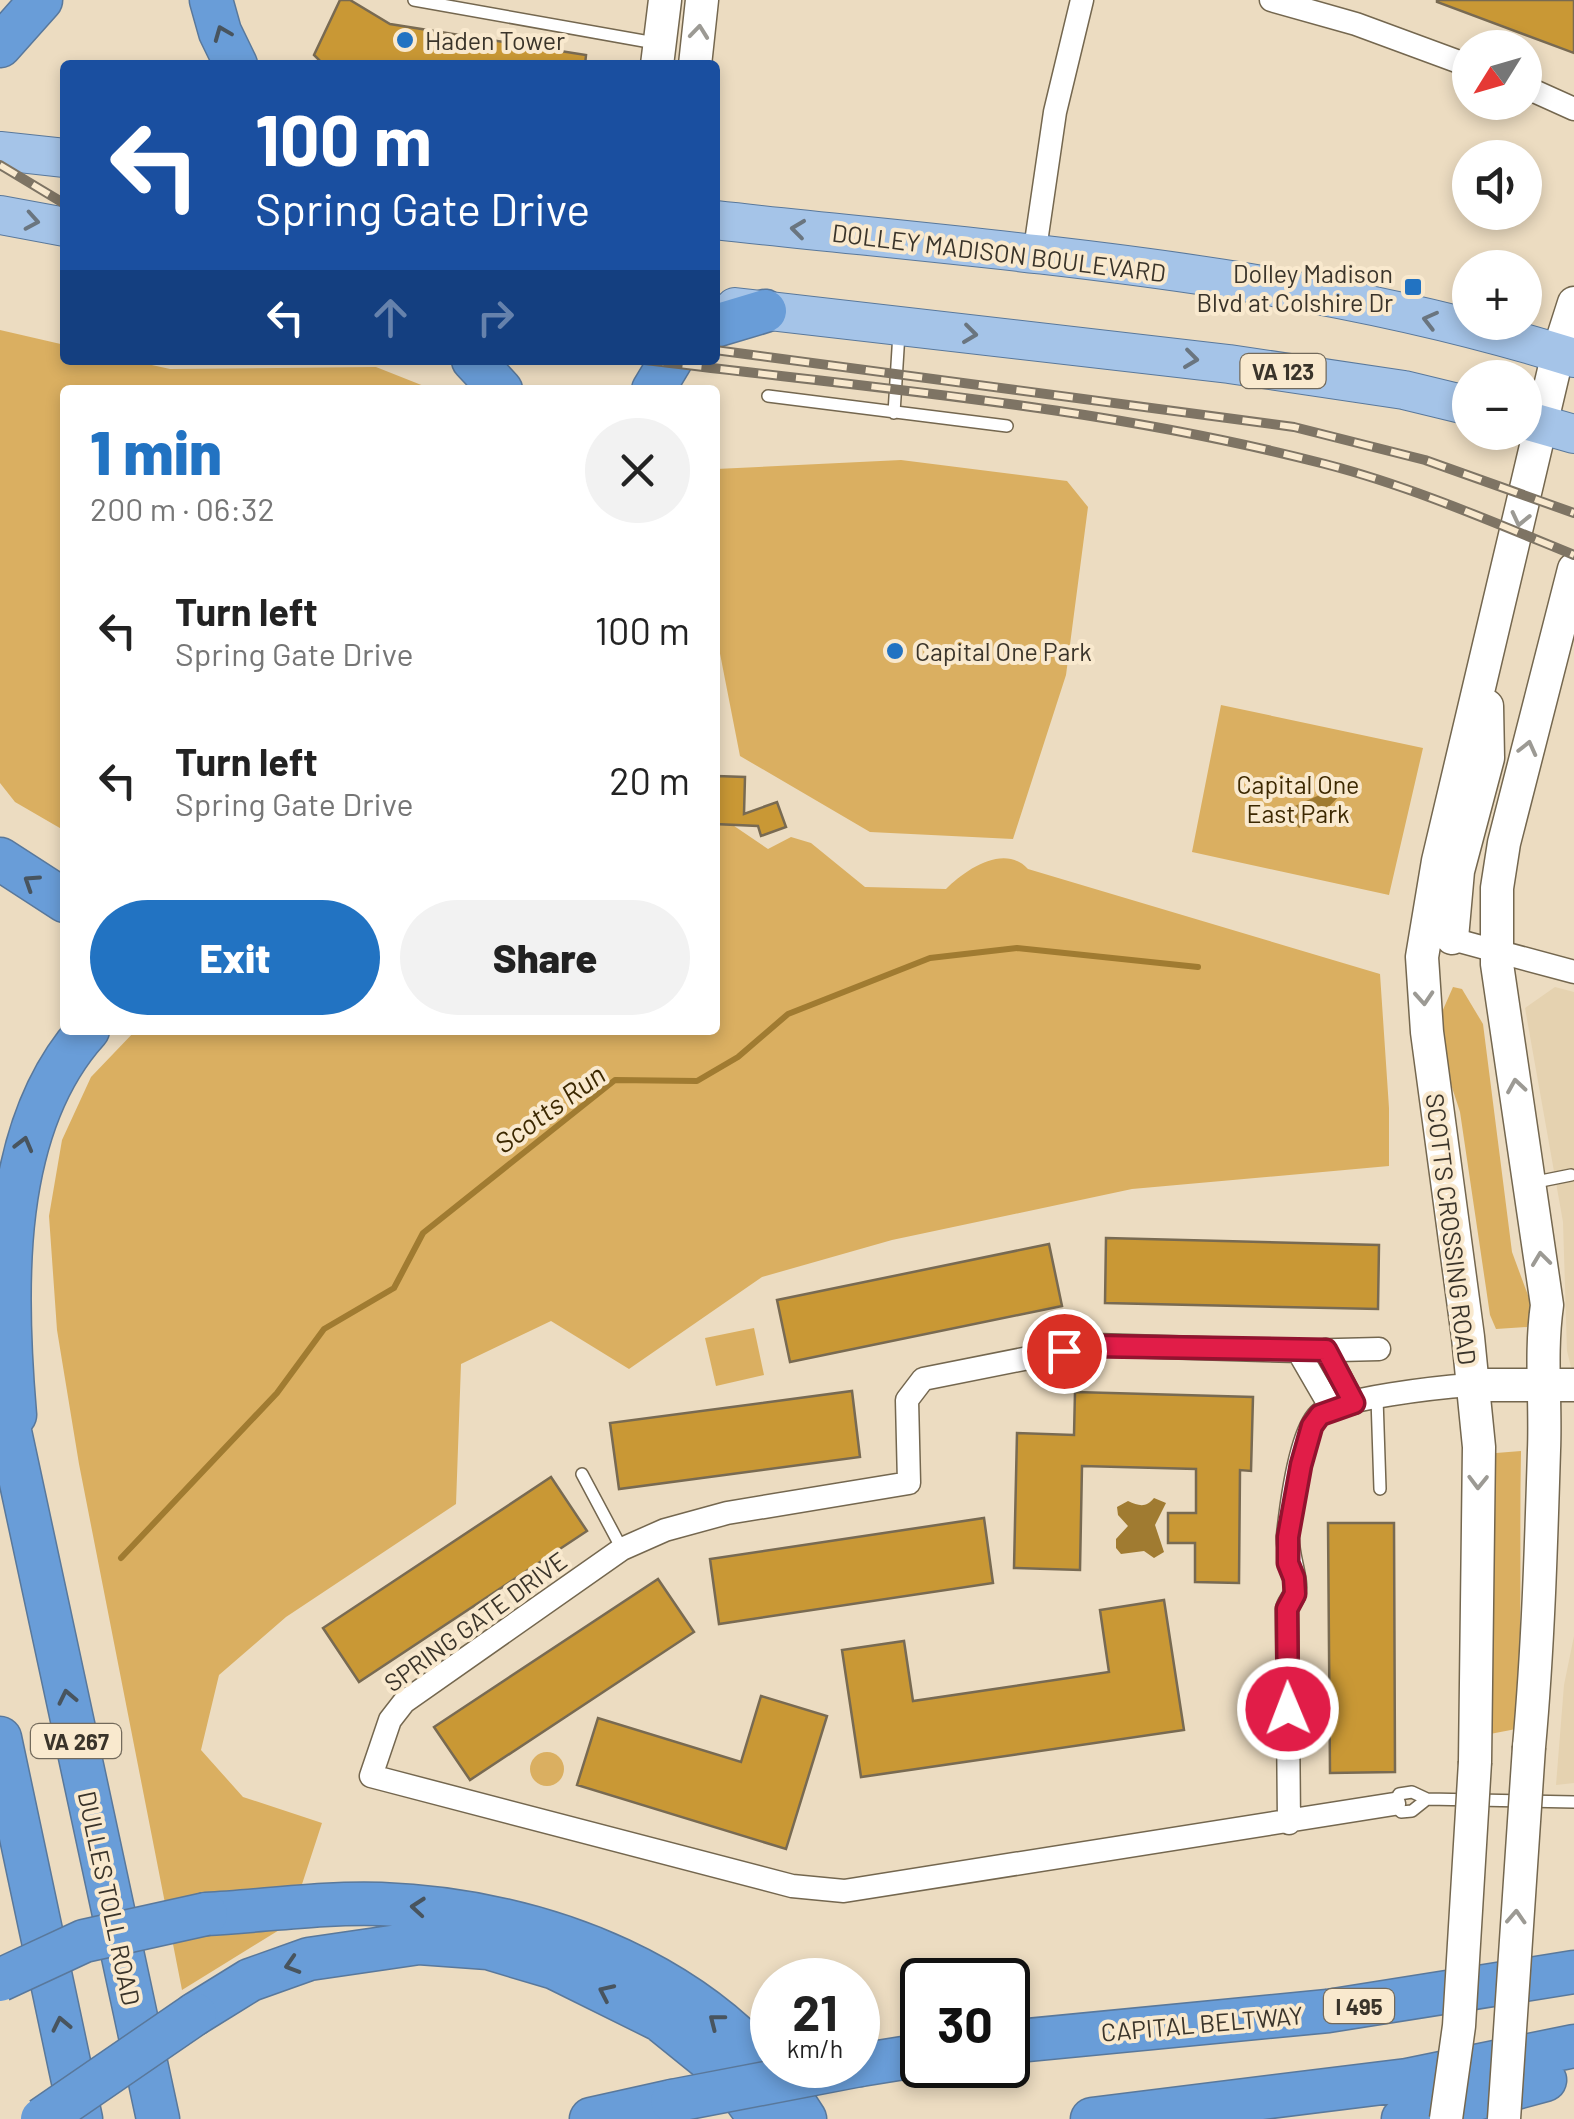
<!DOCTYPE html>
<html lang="en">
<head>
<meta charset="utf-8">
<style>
  body { margin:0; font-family:Barlow,sans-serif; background:#f2f2f2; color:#222; height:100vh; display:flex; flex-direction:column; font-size:38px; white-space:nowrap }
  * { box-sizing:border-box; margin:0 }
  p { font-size:32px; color:#767676 }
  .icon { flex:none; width:55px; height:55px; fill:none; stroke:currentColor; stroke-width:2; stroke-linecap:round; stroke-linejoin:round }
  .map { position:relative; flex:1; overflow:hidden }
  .sheet { position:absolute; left:60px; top:385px; width:660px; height:650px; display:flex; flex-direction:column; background:#fff; border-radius:10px; box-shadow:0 5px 15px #0003 }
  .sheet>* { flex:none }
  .top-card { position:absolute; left:60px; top:60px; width:660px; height:305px; border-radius:10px; box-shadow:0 5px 15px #0003; background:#1a4fa0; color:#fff; overflow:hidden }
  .needle { width:65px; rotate:233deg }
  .tools { position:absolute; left:1452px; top:30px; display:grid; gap:20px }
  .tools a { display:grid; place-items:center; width:90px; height:90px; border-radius:50%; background:#fff; box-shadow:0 5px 15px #0003; font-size:50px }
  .speed { position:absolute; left:750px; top:1958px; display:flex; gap:20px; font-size:50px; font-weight:700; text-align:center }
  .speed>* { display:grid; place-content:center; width:130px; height:130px; border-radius:50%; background:#fff; box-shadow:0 5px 15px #0003; line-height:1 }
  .speed small { font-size:25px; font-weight:400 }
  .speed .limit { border:5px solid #111; border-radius:15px; background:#fff; color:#111 }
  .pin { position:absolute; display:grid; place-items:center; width:85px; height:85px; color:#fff; margin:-42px; border:5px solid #fff; border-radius:50%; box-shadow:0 2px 10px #0007 }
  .me { position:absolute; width:110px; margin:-55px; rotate:359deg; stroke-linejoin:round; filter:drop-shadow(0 0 8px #0008) }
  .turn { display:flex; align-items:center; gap:35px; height:210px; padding:0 30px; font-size:45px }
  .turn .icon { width:130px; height:130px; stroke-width:2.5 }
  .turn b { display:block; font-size:70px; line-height:85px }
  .lanes { display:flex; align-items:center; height:95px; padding:0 30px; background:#0003; justify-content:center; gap:50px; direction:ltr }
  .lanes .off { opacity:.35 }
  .round { display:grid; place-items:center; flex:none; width:105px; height:105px; border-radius:52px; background:#f2f2f2 }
  .summary { display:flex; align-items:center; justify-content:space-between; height:170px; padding:0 30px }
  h1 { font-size:60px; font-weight:800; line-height:75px; color:#2273c2 }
  .action { display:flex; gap:20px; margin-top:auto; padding:20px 30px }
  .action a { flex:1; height:115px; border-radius:60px; background:#2273c2; color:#fff; font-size:40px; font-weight:800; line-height:115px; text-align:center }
  .action a+a { background:#f2f2f2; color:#222 }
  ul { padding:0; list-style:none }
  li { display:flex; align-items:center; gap:30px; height:150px; padding:0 30px }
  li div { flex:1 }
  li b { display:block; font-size:38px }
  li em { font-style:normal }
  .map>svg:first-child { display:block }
</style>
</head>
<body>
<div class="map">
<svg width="1574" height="2119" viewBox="0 0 1574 2119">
  <rect width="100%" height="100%" fill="#ecdcc1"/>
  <path fill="#e5d2b0" d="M 1555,987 L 1574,992 L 1574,1379 L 1567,1351 L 1563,1222 L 1525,1008 Z
    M 1574,1636 L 1574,1783 L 1556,1785 L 1564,1685 Z"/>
  <path fill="#daaf61" d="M 0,330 L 65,345 L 65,360 L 129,360 L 170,369 L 376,367 L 434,390 L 65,390 L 65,831 L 15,802 L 0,783 Z
    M 901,460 L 1067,481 L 1088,507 L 1066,675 L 1013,839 L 870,832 L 740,756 L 715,628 L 716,469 Z
    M 1221,705 L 1423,748 L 1389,895 L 1192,852 Z
    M 715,813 L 768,849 L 791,837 L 811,843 L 865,887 L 946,889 C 965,870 1004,843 1028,869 L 1380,974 L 1389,1108 L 1389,1166 L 1132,1189 L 892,1240 L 762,1277 L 629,1369 L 551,1321 L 461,1364 L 456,1504 L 286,1617 L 219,1675 L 201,1750 L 243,1797 L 322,1823 L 289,1924 L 182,1990 L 79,1464 L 57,1330 L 49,1216 L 62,1140 L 91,1077 L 136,1030 L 715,1030 Z
    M 1453,987 L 1462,989 L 1483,1024 L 1512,1252 L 1533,1309 L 1527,1327 L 1496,1329 L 1490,1315 L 1460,1112 L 1438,1044 L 1442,1012 Z
    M 754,1328 L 764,1375 L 716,1386 L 705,1338 Z
    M 1521,1451 C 1519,1544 1523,1636 1516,1729 L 1490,1734 L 1488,1516 L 1496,1453 Z
    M530 1769a17 17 0 1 1 34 0a17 17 0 1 1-34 0Z"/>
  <path fill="#a07b31" d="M 1344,784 L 1345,790 L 1320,816 L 1299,828 L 1286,810 Z
    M 1154,1498 L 1166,1503 L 1155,1525 L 1164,1552 L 1154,1558 L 1144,1551 L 1121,1554 L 1116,1548 L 1116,1539 L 1128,1526 L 1118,1515 L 1117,1507 L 1128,1501 C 1139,1506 1146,1508 1154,1498 Z"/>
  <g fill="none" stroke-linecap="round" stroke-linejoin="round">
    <path stroke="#a07b31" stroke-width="6" d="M 121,1558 L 277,1393 L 324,1329 L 394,1288 L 423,1233 L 615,1080 L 697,1081 L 738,1057 L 788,1014 L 930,958 L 1017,948 L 1198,967"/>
  </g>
  <path fill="#c99835" stroke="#786a52" stroke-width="2.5" d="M 340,0 L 350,0 L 390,24 L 586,55 L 585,65 L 324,65 L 314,55 Z
    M 1437,0 L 1574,0 L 1574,53 L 1437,2 Z
    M 716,776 L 745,777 L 744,814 L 777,802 L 786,827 L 761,836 L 758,826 L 715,824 Z
    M 1106,1238 L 1379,1245 L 1378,1309 L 1105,1303 Z
    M 1049,1244 L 1062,1306 L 790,1362 L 777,1300 Z
    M 852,1391 L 860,1457 L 619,1489 L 610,1423 Z
    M 1075,1392 L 1253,1397 L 1251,1471 L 1240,1470 L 1239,1583 L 1195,1582 L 1195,1543 L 1168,1543 L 1168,1513 L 1196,1513 L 1196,1469 L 1082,1466 L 1080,1570 L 1014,1568 L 1017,1433 L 1074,1435 Z
    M 551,1477 L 587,1531 L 359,1682 L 323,1628 Z
    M 984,1518 L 993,1583 L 719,1624 L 710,1559 Z
    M 1328,1523 L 1394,1523 L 1395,1772 L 1330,1773 Z
    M 658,1579 L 694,1632 L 470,1780 L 434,1727 Z
    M 1164,1600 L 1184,1730 L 861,1777 L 842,1650 L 904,1641 L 913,1701 L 1109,1672 L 1100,1610 Z
    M 761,1696 L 827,1716 L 786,1849 L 577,1785 L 598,1718 L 741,1762 Z"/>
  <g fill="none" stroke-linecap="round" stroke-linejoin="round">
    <defs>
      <path id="lane" d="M 414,0 L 655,43
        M 768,396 L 1007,426
        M 894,413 L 899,333
        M 1531,1183 L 1571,1175
        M 1377,1398 L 1380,1489
        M 582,1474 L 622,1549
        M 1427,1799 L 1412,1811 L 1401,1812 L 1394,1804 L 1399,1794 L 1412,1792 L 1427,1799 L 1574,1802"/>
      <path id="street" d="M 1271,0 L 1356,24 L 1470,66
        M 1525,87 L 1574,109
        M 1034,256 L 1055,112 L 1082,0
        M 1437,935 L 1574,972
        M 1379,1349 L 1298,1351 L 1094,1345 L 923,1379 L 907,1400 L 909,1483 L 727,1513 L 665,1530 L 622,1549 L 404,1702 L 390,1720 L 371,1776 L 792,1886 L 844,1891 L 1394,1804
        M 1326,1350 L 1354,1403
        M 1298,1351 L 1331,1408
        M 1289,1823 L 1287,1609 C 1288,1604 1292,1600 1294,1595 C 1299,1582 1286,1554 1288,1535 C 1291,1507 1300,1434 1319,1415 C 1337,1398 1442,1387 1471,1385"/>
      <path id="secondary" d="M 657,65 L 665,0
        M 695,65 L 702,0
        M 1452,938 L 1458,871 L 1488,758 L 1487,706
        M 1471,1385 L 1574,1385
        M 1529,1747 C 1538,1648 1541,1549 1544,1450 C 1546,1401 1540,1354 1547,1305 L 1497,964 L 1497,888 L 1504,843 L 1574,569
        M 1475,1762 L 1479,1447 L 1468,1337 L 1427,1032 L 1422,957 L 1438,861 L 1558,353 L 1574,303"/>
      <path id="primary" d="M 0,151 L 65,158
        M 0,215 L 65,227
        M 715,220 C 1003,252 1297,270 1574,358
        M 735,307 L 1229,364 L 1404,390 L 1470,406
        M 1525,420 L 1574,434"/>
      <path id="highway" d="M 211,0 L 220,32 L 236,65
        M 0,46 L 41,0
        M 715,326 L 765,311
        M 473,360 L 501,390
        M 653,390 L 671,360
        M 0,859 L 65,901
        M 0,1385 L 158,2119
        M 15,1415 C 4,1288 0,1127 88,1030
        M 0,1738 L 81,2119
        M 206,1914 C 263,1911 323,1902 381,1904 C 541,1910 718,1975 805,2119
        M 195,2014 L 250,1980 L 309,1959 L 419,1943 L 488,1948 L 555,1968 L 660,2020 L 728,2075 L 760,2119
        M 1008,2042 L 1328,2011 L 1574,1972
        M 860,2065 L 922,2055
        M 591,2119 L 672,2101
        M 1092,2119 L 1407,2080 L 1574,2046
        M 1403,2119 L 1545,2080"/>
    </defs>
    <use href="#lane" stroke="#74674f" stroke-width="14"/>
    <use href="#street" stroke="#74674f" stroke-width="25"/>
    <use href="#secondary" stroke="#74674f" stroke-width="35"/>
    <use href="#primary" stroke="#59789b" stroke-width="40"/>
    <use href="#highway" stroke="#59789b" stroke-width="45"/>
    <use href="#lane" stroke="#fff" stroke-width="11"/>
    <use href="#street" stroke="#fff" stroke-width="22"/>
    <use href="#secondary" stroke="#fff" stroke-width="32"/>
    <use href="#primary" stroke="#a5c4e8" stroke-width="38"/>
    <use href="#highway" stroke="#699dd8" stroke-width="42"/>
    <defs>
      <path id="rail" d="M 0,165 L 65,204
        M 715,350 L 1294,427 L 1425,460 L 1574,513
        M 645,360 C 872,388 1102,406 1325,464 C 1410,486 1493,522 1574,555"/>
    </defs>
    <use href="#rail" stroke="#7e7464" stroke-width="10"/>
    <use href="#rail" stroke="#f9e9ce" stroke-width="6" stroke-dasharray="19" stroke-linecap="butt"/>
    <defs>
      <path id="secondary-bridge" d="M 1446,2119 L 1459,2026 L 1475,1762
        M 1504,2119 L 1529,1747"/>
      <path id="highway-bridge" d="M 0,1980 L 84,1941 L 206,1914
        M 672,2101 L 860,2065
        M 42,2119 L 195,2014"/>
    </defs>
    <use href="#secondary-bridge" stroke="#74674f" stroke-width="35" stroke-linecap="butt"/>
    <use href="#highway-bridge" stroke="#59789b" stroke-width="45" stroke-linecap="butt"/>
    <use href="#secondary-bridge" stroke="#fff" stroke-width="32"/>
    <use href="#highway-bridge" stroke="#699dd8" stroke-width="42"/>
  </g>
  <defs><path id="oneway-chevron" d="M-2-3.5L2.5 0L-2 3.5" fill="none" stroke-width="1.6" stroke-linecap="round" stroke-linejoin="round" transform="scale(2.5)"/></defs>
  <g stroke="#9c9a94">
    <use href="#oneway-chevron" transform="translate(699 32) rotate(-84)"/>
    <use href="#oneway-chevron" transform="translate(1520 519) rotate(103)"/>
    <use href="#oneway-chevron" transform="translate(1528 748) rotate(-76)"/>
    <use href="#oneway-chevron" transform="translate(1424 998) rotate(86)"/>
    <use href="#oneway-chevron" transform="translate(1516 1086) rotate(-99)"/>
    <use href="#oneway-chevron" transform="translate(1541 1259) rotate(-97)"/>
    <use href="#oneway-chevron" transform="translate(1478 1482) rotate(91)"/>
    <use href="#oneway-chevron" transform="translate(1516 1917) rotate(-87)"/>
  </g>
  <g stroke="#48545e">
    <use href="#oneway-chevron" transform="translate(222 33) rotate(-112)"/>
    <use href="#oneway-chevron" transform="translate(31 882) rotate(-147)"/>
    <use href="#oneway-chevron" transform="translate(24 1144) rotate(-75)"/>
    <use href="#oneway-chevron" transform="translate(67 1697) rotate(-102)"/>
    <use href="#oneway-chevron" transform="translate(418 1907) rotate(-175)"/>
    <use href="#oneway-chevron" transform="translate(292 1965) rotate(163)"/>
    <use href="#oneway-chevron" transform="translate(606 1992) rotate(-155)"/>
    <use href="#oneway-chevron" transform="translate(716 2021) rotate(-142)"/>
    <use href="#oneway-chevron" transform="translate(61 2024) rotate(-102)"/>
  </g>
  <g stroke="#6a757f">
    <use href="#oneway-chevron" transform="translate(32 221) rotate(10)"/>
    <use href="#oneway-chevron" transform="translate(798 229) rotate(-173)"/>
    <use href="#oneway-chevron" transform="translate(1430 320) rotate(-166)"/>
    <use href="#oneway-chevron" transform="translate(970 334) rotate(7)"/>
    <use href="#oneway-chevron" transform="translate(1191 359) rotate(7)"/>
  </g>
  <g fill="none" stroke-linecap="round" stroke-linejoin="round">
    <defs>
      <path id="route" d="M 1064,1351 L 1094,1346 L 1326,1350 L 1354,1403 L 1320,1415 L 1312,1426 L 1301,1465 L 1288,1537 L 1288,1563 L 1294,1578 L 1295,1594 L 1287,1609 L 1288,1709"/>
    </defs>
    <use href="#route" stroke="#92132f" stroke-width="25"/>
    <use href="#route" stroke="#e11d48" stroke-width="18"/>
  </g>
  <g fill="#2273c2" stroke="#f9e9ce" stroke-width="4">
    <circle cx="405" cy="40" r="10"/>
    <rect x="1403" y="277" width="20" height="20" rx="5"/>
    <circle cx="895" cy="651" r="10"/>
  </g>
  <g text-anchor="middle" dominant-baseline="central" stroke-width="8" stroke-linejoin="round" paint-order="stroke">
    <g fill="#f9e9ce" stroke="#736a5b" stroke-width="2.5">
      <rect x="1240.5" y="354" width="85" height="34" rx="8"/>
      <rect x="31" y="1724" width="90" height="34" rx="8"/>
      <rect x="1324" y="1989" width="70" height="34" rx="8"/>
    </g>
    <g font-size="22" font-weight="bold" fill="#3a342a">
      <text x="1283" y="371">VA 123</text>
      <text x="76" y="1741">VA 267</text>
      <text x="1359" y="2006">I 495</text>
    </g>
    <g font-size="25" fill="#3a342a" stroke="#f9e9ce" text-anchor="start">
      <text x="425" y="40">Haden Tower</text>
      <text x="1393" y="273" text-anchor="end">Dolley Madison<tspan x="1393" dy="29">Blvd at Colshire Dr</tspan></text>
      <text x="915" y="651">Capital One Park</text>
    </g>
    <g font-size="25" fill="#3a342a" stroke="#f9e9ce">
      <text transform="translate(999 252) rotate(7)">DOLLEY MADISON BOULEVARD</text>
      <text transform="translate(1452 1229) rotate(83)">SCOTTS CROSSING ROAD</text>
      <text transform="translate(475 1621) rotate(-36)">SPRING GATE DRIVE</text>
      <text transform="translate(110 1898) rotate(78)">DULLES TOLL ROAD</text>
      <text transform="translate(1202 2023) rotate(-5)">CAPITAL BELTWAY</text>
    </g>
    <g font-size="25" fill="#3c2800" stroke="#f9e9ce">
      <text x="1298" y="784">Capital One<tspan x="1298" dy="29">East Park</tspan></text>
    </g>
    <g font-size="28" font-style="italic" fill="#3c2800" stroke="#f9e9ce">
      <text transform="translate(549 1108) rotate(-36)">Scotts Run</text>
    </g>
  </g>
</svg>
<div class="tools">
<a><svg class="needle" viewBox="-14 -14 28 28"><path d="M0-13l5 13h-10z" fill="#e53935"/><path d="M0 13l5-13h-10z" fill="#767676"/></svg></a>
<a><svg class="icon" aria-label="sound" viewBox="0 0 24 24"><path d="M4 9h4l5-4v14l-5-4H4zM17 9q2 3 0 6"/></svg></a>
<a>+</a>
<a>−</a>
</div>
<div class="speed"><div>21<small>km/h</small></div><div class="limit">30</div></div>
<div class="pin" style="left:1064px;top:1351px;background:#d93025"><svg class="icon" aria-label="arrive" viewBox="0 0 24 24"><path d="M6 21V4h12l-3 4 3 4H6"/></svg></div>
<svg class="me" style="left:1288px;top:1709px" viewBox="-20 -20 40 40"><circle r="17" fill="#e11d48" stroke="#fff" stroke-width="3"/><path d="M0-11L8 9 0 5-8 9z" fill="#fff"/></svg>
<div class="top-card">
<div class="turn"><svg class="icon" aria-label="left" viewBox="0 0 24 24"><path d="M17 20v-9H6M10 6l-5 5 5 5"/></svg><div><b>100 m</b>Spring Gate Drive</div></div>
<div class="lanes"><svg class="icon" aria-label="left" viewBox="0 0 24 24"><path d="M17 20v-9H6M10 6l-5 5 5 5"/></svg><svg class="icon off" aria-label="ahead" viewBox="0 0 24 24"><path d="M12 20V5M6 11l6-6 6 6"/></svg><svg class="icon off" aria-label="right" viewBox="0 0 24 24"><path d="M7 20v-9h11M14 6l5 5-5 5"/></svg></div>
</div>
<section class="sheet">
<div class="summary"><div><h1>1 min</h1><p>200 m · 06:32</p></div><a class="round"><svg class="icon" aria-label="close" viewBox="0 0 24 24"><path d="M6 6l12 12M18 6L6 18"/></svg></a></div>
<ul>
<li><svg class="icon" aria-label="left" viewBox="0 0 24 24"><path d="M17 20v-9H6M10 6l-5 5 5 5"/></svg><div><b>Turn left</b><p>Spring Gate Drive</p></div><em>100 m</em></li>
<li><svg class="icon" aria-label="left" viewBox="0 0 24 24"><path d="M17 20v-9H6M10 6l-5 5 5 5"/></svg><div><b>Turn left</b><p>Spring Gate Drive</p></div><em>20 m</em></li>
</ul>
<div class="action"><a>Exit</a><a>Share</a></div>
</section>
</div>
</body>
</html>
